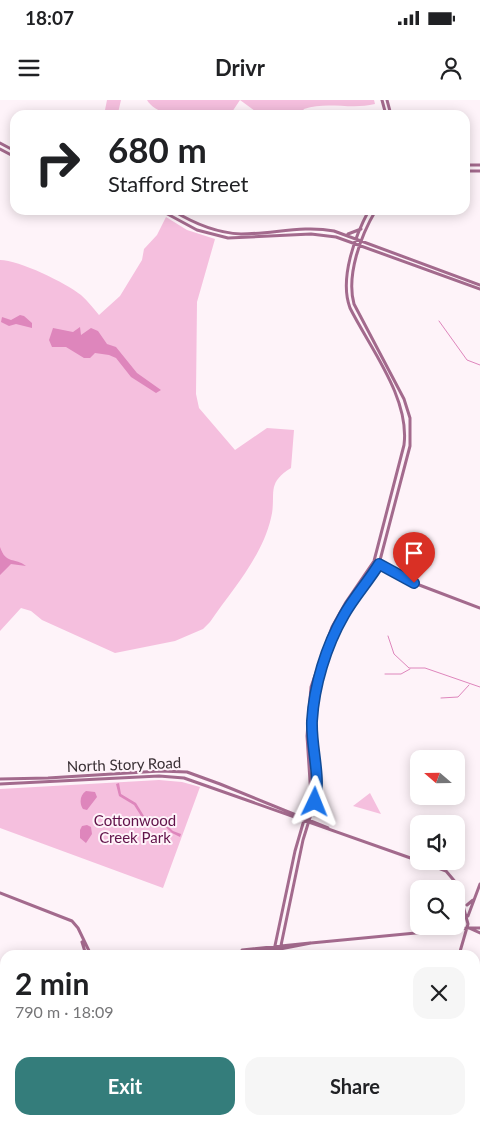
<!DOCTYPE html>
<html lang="en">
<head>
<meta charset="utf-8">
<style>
  body { margin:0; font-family:Lato,sans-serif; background:#f6f6f6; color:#202124; height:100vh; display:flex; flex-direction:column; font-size:19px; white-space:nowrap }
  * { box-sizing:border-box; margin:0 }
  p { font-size:16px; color:#757577 }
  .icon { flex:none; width:28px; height:28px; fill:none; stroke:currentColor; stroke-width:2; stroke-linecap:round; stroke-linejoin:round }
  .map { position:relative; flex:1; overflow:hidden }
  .panel { position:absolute; left:0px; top:850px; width:480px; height:175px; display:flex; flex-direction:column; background:#fff; border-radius:15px 15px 0 0; box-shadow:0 2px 12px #0003 }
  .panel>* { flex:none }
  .banner { position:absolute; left:10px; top:10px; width:460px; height:105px; border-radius:15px; box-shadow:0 2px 12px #0003; background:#fff; color:#202124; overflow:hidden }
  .needle { width:32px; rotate:290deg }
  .fabs { position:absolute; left:410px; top:650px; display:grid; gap:10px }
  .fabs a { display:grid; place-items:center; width:55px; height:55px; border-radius:10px; background:#fff; box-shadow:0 2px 12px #0003; font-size:25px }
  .pin { position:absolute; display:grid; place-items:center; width:42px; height:42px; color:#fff; margin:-51px -21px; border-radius:50% 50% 50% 0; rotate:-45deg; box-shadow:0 0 5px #0007 }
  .pin .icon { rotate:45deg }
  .me { position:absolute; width:55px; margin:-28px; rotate:2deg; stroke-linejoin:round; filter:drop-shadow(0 0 4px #0008) }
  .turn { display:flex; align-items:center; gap:18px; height:105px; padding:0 15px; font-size:22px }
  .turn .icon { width:65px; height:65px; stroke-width:2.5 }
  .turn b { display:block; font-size:35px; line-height:42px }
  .round { display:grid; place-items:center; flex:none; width:52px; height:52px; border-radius:15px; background:#f6f6f6 }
  .headline { display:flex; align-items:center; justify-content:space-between; height:85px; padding:0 15px }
  h1 { font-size:30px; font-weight:700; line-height:38px }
  .cta { display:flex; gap:10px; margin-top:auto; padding:10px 15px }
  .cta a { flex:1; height:58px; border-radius:15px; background:#347d7b; color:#fff; font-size:20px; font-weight:700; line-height:58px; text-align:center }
  .cta a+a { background:#f6f6f6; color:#202124 }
  .status { display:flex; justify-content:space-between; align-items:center; height:35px; padding:0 25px; background:#fff; direction:ltr }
  .status svg { height:14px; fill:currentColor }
  header { display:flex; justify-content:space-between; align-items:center; height:65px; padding:0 15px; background:#fff; font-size:22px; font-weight:700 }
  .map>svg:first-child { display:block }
</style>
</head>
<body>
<div class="status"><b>18:07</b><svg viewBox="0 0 49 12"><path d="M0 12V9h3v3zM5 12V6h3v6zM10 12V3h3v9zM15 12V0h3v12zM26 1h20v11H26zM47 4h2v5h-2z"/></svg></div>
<header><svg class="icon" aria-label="menu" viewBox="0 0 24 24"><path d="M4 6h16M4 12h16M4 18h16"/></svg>Drivr<svg class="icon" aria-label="person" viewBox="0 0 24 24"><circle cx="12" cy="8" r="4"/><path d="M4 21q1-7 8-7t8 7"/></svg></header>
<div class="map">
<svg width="480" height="1025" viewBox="0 0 480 1025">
  <rect width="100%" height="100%" fill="#fef3f9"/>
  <path fill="#f5bfde" d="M 107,0 L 121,0 L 118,13 L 105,10 Z
    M 147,0 L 374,0 L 375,4 C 351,10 327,1 304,9 L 300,15 L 255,15 L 255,11 L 240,0 L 230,15 C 208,15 160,22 147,0 Z
    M 166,117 L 187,130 L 215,139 L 197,202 L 196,294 L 199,308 L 235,350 L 267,328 L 294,330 L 291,368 C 265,384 277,394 271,418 C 262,457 232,490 210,522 L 203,529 L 175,541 L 115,553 L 42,520 L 31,511 L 21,508 L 0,531 L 0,160 C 19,160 66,183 81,195 C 88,201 93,208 99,215 L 120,196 L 142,160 L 144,149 L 157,135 Z
    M 159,680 L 182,682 L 200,687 L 163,788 L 0,728 L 0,689 Z
    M 370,693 L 381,714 L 353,706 Z
    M 30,1020 L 163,1020 L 162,1025 L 30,1025 Z"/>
  <path fill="#de86bc" d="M 20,215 L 24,216 L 32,223 L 32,228 L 16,224 L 9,226 L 1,222 L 2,217 L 11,220 Z
    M 80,227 L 81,235 L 91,228 L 98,231 L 107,244 L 116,247 L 137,273 L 161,290 L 156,293 L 131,277 L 116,258 L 109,255 L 95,253 L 90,258 L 84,258 L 66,247 L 52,247 L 49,240 L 53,228 L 73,232 Z
    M 0,447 C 6,465 15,457 26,466 L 11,464 L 0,475 Z
    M 119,683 L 121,694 L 136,703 L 144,716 L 161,720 L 173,731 L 181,734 L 180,737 L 172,733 L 160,722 L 141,716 L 134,705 L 119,696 L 116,684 Z
    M 86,691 L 95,692 L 97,697 L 87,710 L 83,709 C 79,703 80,695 86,691 Z
    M 87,725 L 91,727 L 92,734 L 86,743 L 80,738 L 80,730 L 82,726 Z"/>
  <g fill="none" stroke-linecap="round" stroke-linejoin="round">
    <path stroke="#de86bc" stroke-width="1" d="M 439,221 L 467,260 L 480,265
      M 388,536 L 394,554 L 409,568 L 425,568 L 480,587
      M 385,574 L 401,574 L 410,569
      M 441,598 L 458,597 L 469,585"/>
    <path stroke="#a36a8d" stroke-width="3" d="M 382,0 L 386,15
      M 387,0 L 391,15
      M 0,43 L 15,51
      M 0,49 L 15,57
      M 465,65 L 480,65
      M 465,71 L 480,71
      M 160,110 L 197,130 L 228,138 L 311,134 L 336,137 L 480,189
      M 172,110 C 193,123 215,133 241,134 C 273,134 303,125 334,131 L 480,185
      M 348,134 L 361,129
      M 378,463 L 414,483 L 480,508
      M 0,679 L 48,678 L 160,671 L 187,672 L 220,684 L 328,728
      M 0,684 L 159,676 L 184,678 L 419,761
      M 420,761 L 446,771 L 457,784 L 468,824 L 459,855
      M 0,793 L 72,821 L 78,828 L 91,855
      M 467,805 L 473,800
      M 468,816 L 480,784
      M 469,828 L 480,833
      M 82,842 L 86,855
      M 242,850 L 310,843
      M 195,855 L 280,849 L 311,843 L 468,828 L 480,828
      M 273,855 L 295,751 L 311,696 L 307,636 L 311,587 L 332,527 L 346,502 L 374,461 L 404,345 C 410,298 370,248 350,208 C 339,179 355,136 369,110
      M 279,855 L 303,740 L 317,695 L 312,634 L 317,586 L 332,540 L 343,516 L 379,464 L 410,346 L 410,318 L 404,299 L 354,204 C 346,175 361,135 376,110
      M 12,1025 L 14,1020
      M 165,1025 L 166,1020
      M 170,1025 L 171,1020
      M 397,1025 L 398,1020"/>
  </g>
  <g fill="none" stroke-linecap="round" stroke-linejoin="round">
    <defs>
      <path id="route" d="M 315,702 C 321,676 311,648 312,621 C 314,586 326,546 344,515 C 354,497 368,482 379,464 L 414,483"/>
    </defs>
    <use href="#route" stroke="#114b97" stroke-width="12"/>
    <use href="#route" stroke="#1a73e8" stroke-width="9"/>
  </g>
  <g text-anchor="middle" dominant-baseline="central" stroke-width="4" stroke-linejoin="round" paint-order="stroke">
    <g font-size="15" fill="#3a3035" stroke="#fef3f9">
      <text transform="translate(124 664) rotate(-2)">North Story Road</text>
    </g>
    <g font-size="15" fill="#601249" stroke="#fef3f9">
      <text x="135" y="720">Cottonwood<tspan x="135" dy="17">Creek Park</tspan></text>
    </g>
  </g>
</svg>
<div class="fabs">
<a><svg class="needle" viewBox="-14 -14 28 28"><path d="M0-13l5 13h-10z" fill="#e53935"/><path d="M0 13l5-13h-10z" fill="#757577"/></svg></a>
<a><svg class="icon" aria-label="sound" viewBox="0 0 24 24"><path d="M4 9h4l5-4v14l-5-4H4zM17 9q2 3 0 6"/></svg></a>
<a><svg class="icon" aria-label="search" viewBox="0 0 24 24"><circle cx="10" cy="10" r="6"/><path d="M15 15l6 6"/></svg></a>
</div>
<div class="pin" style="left:414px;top:483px;background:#d93025"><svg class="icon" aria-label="arrive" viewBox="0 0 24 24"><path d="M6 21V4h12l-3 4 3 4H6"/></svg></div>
<svg class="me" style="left:315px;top:702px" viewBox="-20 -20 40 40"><path d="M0-17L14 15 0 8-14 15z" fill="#1a73e8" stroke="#fff" stroke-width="4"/></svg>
<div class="banner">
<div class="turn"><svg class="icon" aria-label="right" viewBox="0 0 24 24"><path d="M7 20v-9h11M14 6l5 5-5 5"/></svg><div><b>680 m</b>Stafford Street</div></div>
</div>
<section class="panel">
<div class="headline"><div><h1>2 min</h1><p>790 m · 18:09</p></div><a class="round"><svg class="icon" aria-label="close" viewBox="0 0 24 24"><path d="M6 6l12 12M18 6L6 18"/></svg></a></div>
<div class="cta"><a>Exit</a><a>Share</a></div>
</section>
</div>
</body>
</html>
